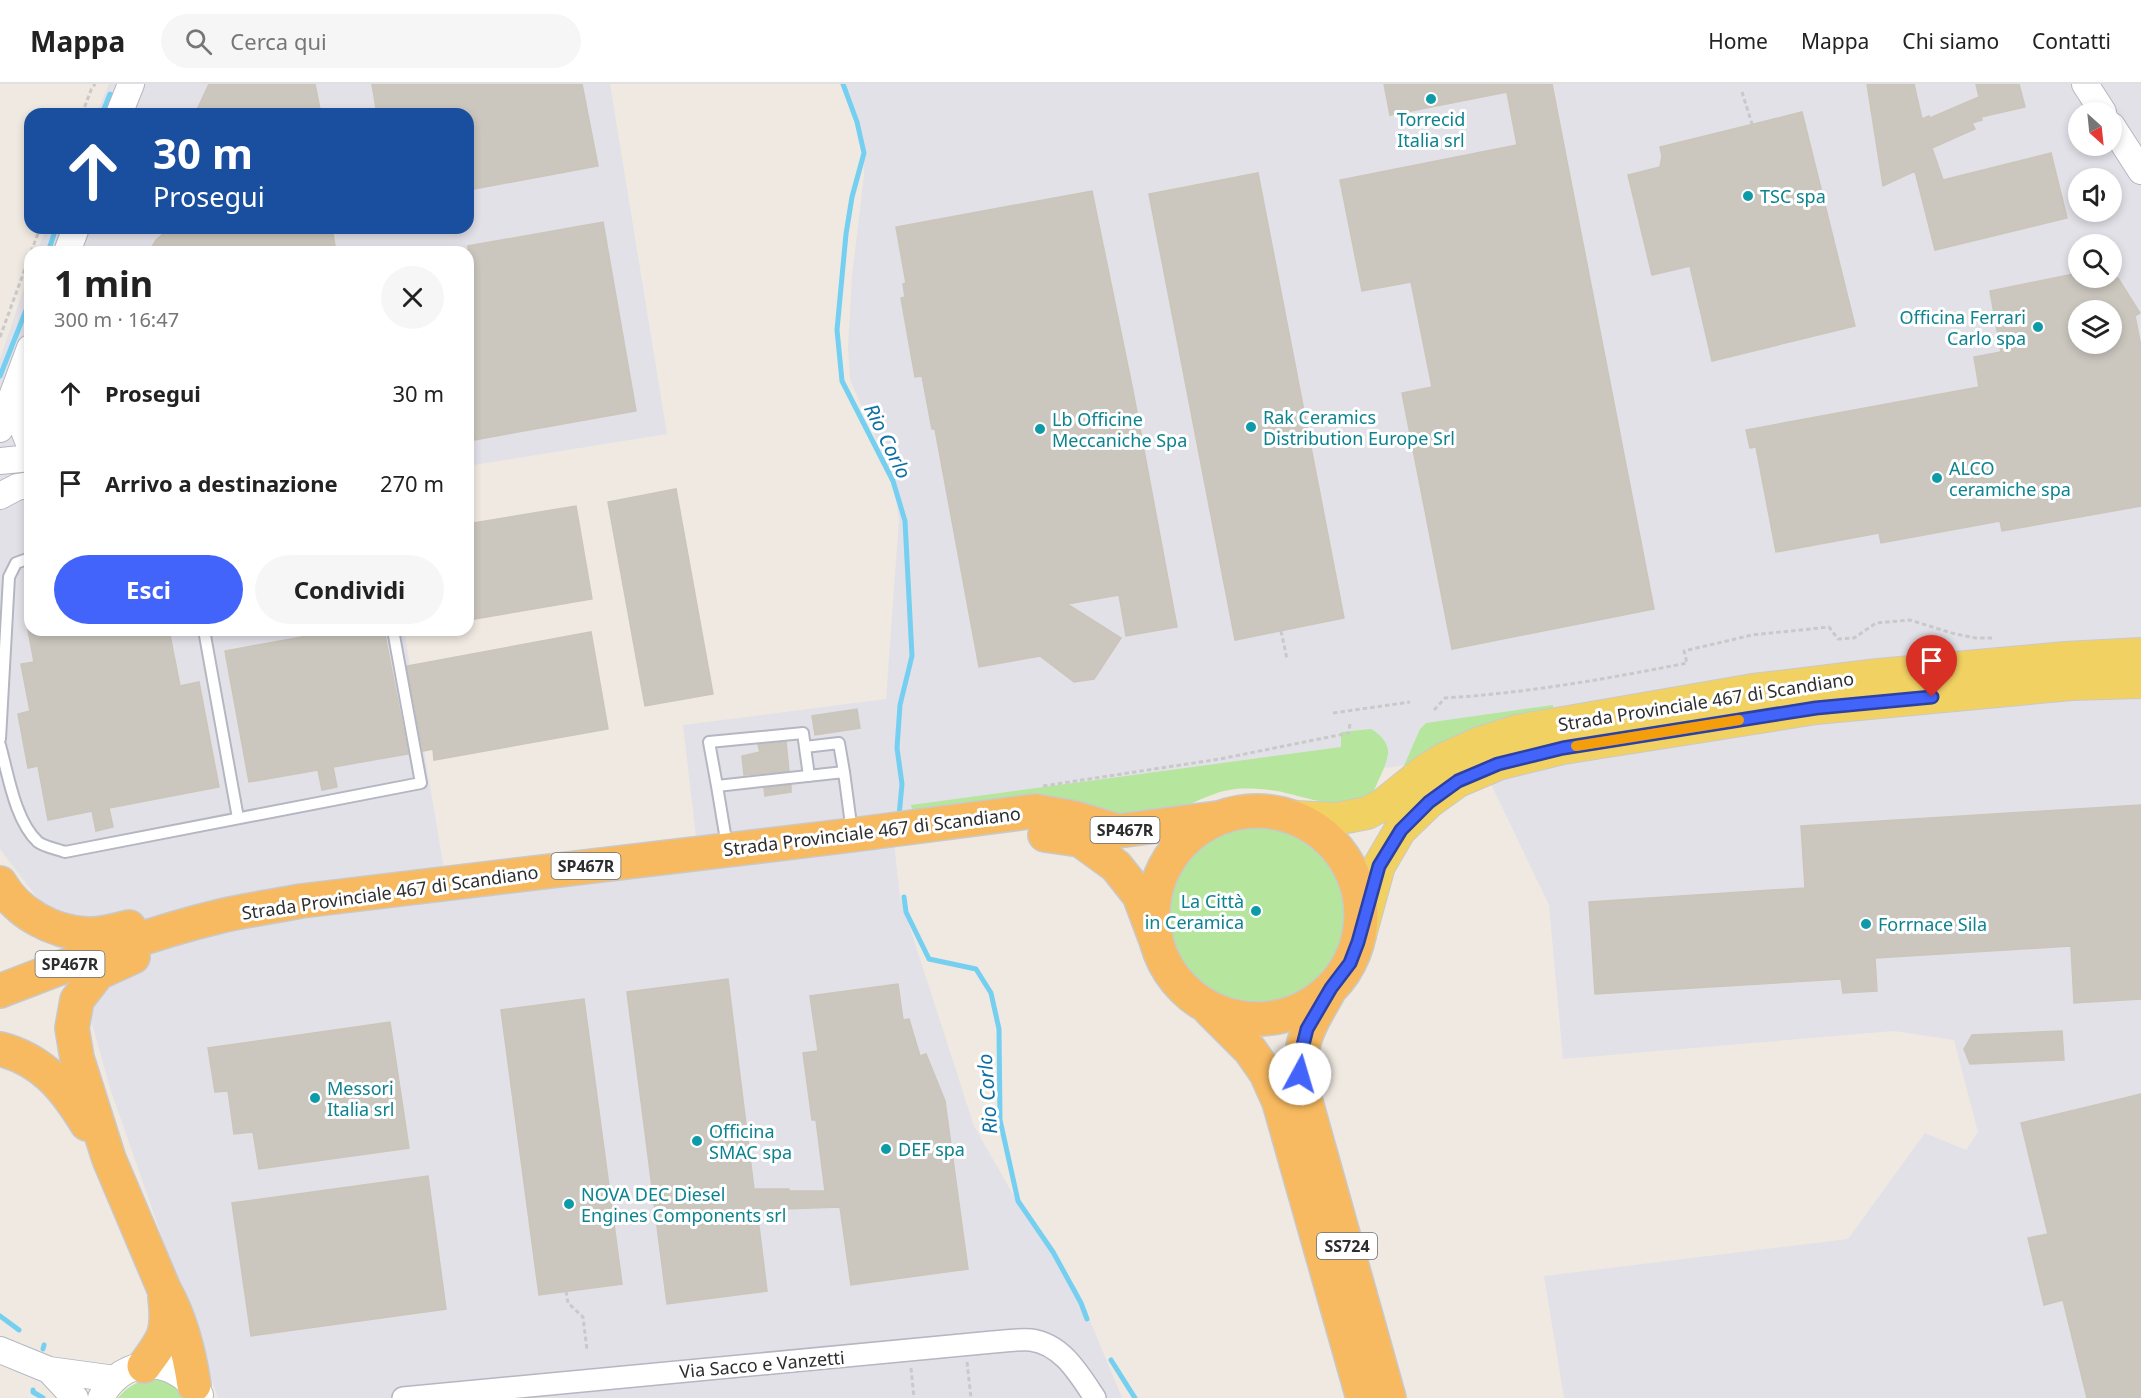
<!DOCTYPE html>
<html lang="it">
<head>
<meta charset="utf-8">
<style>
  body { margin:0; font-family:"Noto Sans",sans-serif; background:#f6f6f6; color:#222; height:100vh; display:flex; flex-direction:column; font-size:22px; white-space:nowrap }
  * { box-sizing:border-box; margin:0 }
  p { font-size:20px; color:#767676 }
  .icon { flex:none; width:33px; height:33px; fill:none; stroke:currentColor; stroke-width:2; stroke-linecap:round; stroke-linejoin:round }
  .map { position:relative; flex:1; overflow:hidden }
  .drawer { position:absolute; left:24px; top:162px; width:450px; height:390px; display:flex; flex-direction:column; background:#fff; border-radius:18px; box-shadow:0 3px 9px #0003 }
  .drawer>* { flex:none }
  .hud { position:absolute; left:24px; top:24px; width:450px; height:126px; border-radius:18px; box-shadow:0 3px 9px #0003; background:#1a4fa0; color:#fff; overflow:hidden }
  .needle { width:39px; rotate:153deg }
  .tools { position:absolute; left:2068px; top:18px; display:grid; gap:12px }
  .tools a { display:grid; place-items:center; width:54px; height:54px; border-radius:50%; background:#fff; box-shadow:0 3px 9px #0003; font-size:30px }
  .pin { position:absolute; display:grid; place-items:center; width:51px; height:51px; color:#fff; margin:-62px -26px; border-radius:50% 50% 50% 0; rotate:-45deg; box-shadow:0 0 6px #0007 }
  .pin .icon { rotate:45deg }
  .me { position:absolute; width:66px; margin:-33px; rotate:6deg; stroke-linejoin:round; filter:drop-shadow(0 0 4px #0008) }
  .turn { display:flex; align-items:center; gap:21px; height:126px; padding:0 30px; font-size:27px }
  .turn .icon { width:78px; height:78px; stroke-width:2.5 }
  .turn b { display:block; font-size:42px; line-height:51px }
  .round { display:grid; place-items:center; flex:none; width:63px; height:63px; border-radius:32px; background:#f6f6f6 }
  .head { display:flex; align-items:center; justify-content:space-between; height:102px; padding:0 30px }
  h1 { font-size:36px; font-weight:700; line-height:45px }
  .action { display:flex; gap:12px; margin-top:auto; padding:12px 30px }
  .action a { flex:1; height:69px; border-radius:36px; background:#4264fb; color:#fff; font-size:24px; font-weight:700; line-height:69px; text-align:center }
  .action a+a { background:#f6f6f6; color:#222 }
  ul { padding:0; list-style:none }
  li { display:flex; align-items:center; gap:18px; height:90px; padding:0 30px }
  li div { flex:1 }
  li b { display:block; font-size:22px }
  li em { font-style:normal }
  header { display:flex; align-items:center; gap:36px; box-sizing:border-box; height:84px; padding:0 30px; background:#fff; border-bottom:2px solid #e0e0e0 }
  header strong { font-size:28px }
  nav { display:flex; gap:33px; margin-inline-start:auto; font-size:21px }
  .search { width:420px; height:54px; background:#f6f6f6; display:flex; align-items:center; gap:15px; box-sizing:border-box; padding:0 21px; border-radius:33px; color:#767676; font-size:22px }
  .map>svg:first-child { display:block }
</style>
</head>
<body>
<header>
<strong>Mappa</strong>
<div class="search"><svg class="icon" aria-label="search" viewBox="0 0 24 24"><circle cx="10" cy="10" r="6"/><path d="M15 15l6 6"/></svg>Cerca qui</div>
<nav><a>Home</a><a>Mappa</a><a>Chi siamo</a><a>Contatti</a></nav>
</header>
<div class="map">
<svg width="2141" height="1314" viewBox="0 0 2141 1314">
  <rect width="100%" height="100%" fill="#efe9e1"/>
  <path fill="#e3e1e8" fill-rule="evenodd" d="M 109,0 L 610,0 L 667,350 L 468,382 L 468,168 L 36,168 L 47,144 L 468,144 L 468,30 L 96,30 Z
    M 840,0 L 2141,0 L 2141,1314 L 1564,1314 L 1544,1192 L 1848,1155 L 1925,1049 L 1966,1066 L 1978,1048 L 1954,956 L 1894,947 L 1563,975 L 1549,821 L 1477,671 L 1040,733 L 893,749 L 900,813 L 974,1042 L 1026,1133 L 1077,1205 L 1122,1314 L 218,1314 L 110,1004 L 89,929 L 97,866 L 41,819 L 0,765 L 0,275 L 30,186 L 30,546 L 404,546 L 447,803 L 698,770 L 683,641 L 886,615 L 899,436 L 892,390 L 850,296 L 848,264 L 852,192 L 864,91 L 863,59 ZM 2079,28 L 2112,28 L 2112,62 L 2079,62 ZM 2079,94 L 2112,94 L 2112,128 L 2079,128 ZM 2079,160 L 2112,160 L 2112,194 L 2079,194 ZM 2079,226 L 2112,226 L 2112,260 L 2079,260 Z"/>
  <path fill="#b6e59e" d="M 1553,621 L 1553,626 L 1403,684 L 1420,645 L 1426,639 Z
    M 1371,645 C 1380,650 1389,659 1388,670 C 1387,677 1384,684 1381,691 C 1378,696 1376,703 1373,708 C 1355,733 1300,711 1277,707 C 1264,705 1248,704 1235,705 C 1208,708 1184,726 1157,732 L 914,735 L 911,721 L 1341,663 L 1341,648 Z
    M1164 830a92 92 0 1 1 184 0a92 92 0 1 1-184 0Z
    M 148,1295 C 167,1297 173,1300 186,1314 L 118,1314 C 127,1303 135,1299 148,1295 Z"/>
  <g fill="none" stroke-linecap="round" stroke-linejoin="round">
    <path stroke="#75cff0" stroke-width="5" d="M 843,0 L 857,38 L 864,69 L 852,113 L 846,150 L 837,246 L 842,297 L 893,397 L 905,437 L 912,572 L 900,621 L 897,664 L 902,700 L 899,732
      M 102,30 L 110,10
      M 48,168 L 56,144
      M 0,292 L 30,216
      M 904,813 L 906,828 L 929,875 L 976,885 L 991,909 L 999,945 L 1000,1036 L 1018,1117 L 1053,1168 L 1081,1219 L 1087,1235
      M 0,1232 L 19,1246
      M 43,1265 L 44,1261
      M 1111,1276 L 1135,1314
      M 33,1306 L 33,1308 L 43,1314"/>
  </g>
  <path fill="#cbc7bf" stroke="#cbc5ba" stroke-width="1.5" fill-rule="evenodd" d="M 209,0 L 315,0 L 321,30 L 195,30 Z
    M 372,0 L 582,0 L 598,82 L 468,106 L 468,30 L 377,30 Z
    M 1384,0 L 1552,0 L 1654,525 L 1452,565 L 1402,309 L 1432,303 L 1411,198 L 1362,207 L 1340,96 L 1517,61 L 1507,8 L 1390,31 Z
    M 1867,0 L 1914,0 L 1922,35 L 1929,32 L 1930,34 L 1979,13 L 1976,0 L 2019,0 L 2025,23 L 1981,33 L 1982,36 L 1972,39 L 1975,45 L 1932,64 L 1943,96 L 2051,69 L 2067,134 L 1935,166 L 1915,87 L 1883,102 Z
    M 1802,28 L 1855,242 L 1712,277 L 1690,182 L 1652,191 L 1628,91 L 1660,83 L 1662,72 L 1660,63 Z
    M 1258,89 L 1344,534 L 1235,556 L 1149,110 Z
    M 1092,107 L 1133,307 L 1177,543 L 1126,552 L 1119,511 L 1067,520 L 1121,554 L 1094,595 L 1074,598 L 1040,572 L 979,583 L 935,345 L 932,345 L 922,292 L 915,293 L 901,214 L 905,213 L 903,200 L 906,199 L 896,143 Z
    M 603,138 L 636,327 L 468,357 L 468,162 Z
    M 177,144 L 332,144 L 336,168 L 149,168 L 156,156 L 162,151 Z
    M 2079,189 L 2079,194 L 2118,194 L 2140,229 L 2135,232 L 2141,262 L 2141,422 L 2002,447 L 2000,437 L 1881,459 L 1879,449 L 1776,468 L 1756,363 L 1750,364 L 1746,346 L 1979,303 L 1974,273 L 2001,268 L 1990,207 ZM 2079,226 L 2112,226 L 2112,260 L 2079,260 Z
    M 676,405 L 713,610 L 645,622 L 608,418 Z
    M 576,422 L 592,515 L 468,536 L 468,440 Z
    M 28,546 L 169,546 L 180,602 L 199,598 L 219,703 L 109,724 L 113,743 L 96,747 L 92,727 L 48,736 L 38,682 L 28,684 L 18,630 L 30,627 L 21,580 L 34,578 Z
    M 340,546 L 384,546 L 408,670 L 333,683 L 337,703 L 322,706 L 318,686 L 249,698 L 225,567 Z
    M 591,548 L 608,645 L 434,676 L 433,665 L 423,667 L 407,582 Z
    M 857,625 L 860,644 L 815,651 L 812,632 Z
    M 786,658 L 789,687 L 744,691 L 742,672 L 760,668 L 758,661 Z
    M 791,701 L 791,708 L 765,712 L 764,704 Z
    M 2141,721 L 2141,915 L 2074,919 L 2071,862 L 1875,874 L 1877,907 L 1843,909 L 1841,895 L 1595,910 L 1589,818 L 1805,804 L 1801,742 Z
    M 728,895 L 754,1105 L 789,1105 L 789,1107 L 825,1107 L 816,1036 L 812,1036 L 803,969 L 818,967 L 810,912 L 898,900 L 903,936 L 909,935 L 920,972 L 926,970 L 945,1017 L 968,1185 L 851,1201 L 840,1123 L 757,1126 L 767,1207 L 667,1220 L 627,908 Z
    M 584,915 L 622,1200 L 539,1211 L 501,926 Z
    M 390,938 L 409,1064 L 259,1085 L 253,1048 L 234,1050 L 228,1007 L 215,1008 L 208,964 Z
    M 2062,947 L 2064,976 L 1970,980 L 1964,965 L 1972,951 Z
    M 2141,1010 L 2141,1314 L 2087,1314 L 2063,1216 L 2044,1221 L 2028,1154 L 2048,1150 L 2021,1039 Z
    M 428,1092 L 446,1225 L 251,1252 L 232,1119 Z"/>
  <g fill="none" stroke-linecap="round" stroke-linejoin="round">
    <defs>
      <path id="service" d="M 204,546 L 238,734
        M 0,655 L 9,493 L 16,479 L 30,474
        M 0,661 C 8,690 15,737 38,758 C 45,763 57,765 65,768 L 421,699 L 393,546
        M 805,663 L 839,659 L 844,688
        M 717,702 L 709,658 L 803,649 L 809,692
        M 727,762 L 717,702 L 844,688 L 852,748"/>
      <path id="minor" d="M 403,1314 L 993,1258 C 1005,1257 1019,1255 1031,1256 C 1062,1260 1079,1290 1095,1314"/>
      <path id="tertiary" d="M 2085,0 L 2103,28
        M 119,30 L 131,0
        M 2112,42 L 2141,87
        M 67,168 L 76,144
        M 30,309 L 20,336 L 30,362
        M 0,345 L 30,264
        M 0,377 L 30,374
        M 0,412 L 17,403 L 30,401
        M 0,1266 L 49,1286 L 115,1295
        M 49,1286 L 75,1314
        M 101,1314 C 122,1270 175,1272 200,1311"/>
      <path id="primary" d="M 1295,733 L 1336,735 L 1367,729 L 1384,720 L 1426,686 L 1446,674 L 1477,660 L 1517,647 L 1753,606 L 1878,591 L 2065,574 L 2141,570
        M 1358,858 L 1379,782 L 1400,746 L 1429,718 L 1458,697 L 1498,680 L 1563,664 L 1816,624 L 2072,600 L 2141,598"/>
      <path id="trunk" d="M1153 831a104 104 0 1 1 208 0a104 104 0 1 1-208 0Z
        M 1045,751 L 1080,756 L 1116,782 L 1139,811 L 1157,859
        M 0,799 C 17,829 52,848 87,850 C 100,851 116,846 129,843
        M 133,873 L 98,889 L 77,916 L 72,944 L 77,974 L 109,1075 L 164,1205 C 181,1235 189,1267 194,1301
        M 0,907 C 72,879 145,850 221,832 C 247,826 275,822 301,817 L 852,751 L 1035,727 L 1075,734 L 1118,747 L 1217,734
        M 1328,909 C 1306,947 1295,965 1304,1011 L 1389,1314
        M 1210,926 L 1250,966 L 1266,989 L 1279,1018 L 1363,1314
        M 0,965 C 43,976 65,1004 87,1040
        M 144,1282 C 165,1254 169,1248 165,1213"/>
    </defs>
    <use href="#service" stroke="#b4b7c1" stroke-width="14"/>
    <use href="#minor" stroke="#b4b7c1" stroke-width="24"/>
    <use href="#tertiary" stroke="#b4b7c1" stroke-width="28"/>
    <use href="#primary" stroke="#c9c9c9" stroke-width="34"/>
    <use href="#trunk" stroke="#c9c9c9" stroke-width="36"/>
    <path stroke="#c9c9c9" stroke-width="3" stroke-dasharray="4.5 3" stroke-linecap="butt" d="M 1742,8 L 1752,40
      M 82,30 L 91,6 L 95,0
      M 31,168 L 40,144
      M 0,253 L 30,171
      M 1281,547 L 1287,575
      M 1434,626 L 1445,614 C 1527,609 1606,595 1687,579 L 1684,567 L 1752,551 L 1829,543 L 1838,555 L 1854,554 L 1876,539 L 1910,536 L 1955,550 L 1976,554 L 1992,554
      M 1333,629 L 1410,618
      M 1043,702 L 1220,675 L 1349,649 L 1350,638
      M 566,1207 L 568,1219 L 583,1233 L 587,1266
      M 967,1278 L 971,1314
      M 911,1284 L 914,1314"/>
    <use href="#service" stroke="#fff" stroke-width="10"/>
    <use href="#minor" stroke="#fff" stroke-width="21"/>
    <use href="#tertiary" stroke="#fff" stroke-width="26"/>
    <use href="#primary" stroke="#f2d163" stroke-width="32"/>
    <use href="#trunk" stroke="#f8ba60" stroke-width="33"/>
  </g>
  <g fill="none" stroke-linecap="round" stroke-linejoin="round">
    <defs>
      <path id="route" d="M 1300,990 L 1301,969 L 1307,945 L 1331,904 L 1350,879 L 1358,858 L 1379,782 L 1401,746 L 1429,718 L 1458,697 L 1498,680 L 1563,664 L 1816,624 L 1932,613"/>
    </defs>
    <use href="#route" stroke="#2b41a3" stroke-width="15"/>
    <use href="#route" stroke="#4264fb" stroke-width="10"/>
    <path stroke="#f59e0b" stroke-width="10" d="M 1576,662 L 1739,636"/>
  </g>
  <g fill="#0f9aa8" stroke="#fff" stroke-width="2">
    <circle cx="1431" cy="15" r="6"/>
    <circle cx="1748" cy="112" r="6"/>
    <circle cx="2038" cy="243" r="6"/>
    <circle cx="1251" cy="343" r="6"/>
    <circle cx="1040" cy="345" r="6"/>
    <circle cx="1937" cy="394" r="6"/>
    <circle cx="1256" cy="827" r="6"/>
    <circle cx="1866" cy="840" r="6"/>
    <circle cx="315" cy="1014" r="6"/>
    <circle cx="697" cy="1057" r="6"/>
    <circle cx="886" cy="1065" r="6"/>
    <circle cx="569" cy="1120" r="6"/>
  </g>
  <g text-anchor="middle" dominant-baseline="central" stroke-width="6" stroke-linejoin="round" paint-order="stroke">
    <g fill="#fff" stroke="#6d6d6d" stroke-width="1.5">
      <rect x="1090.5" y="733" width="69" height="26" rx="4.5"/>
      <rect x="551.5" y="769" width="69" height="26" rx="4.5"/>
      <rect x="35.5" y="867" width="69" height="26" rx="4.5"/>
      <rect x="1317" y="1149" width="60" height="26" rx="4.5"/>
    </g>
    <g font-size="16" font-weight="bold" fill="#2e2e2e">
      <text x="1125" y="746">SP467R</text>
      <text x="586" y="782">SP467R</text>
      <text x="70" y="880">SP467R</text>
      <text x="1347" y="1162">SS724</text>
    </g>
    <g font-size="18" fill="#0d838f" stroke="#fff" text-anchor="start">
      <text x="1431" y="35" text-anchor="middle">Torrecid<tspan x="1431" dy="21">Italia srl</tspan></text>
      <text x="1760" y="112">TSC spa</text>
      <text x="2026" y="233" text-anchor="end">Officina Ferrari<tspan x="2026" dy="21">Carlo spa</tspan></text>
      <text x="1263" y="333">Rak Ceramics<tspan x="1263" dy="21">Distribution Europe Srl</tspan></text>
      <text x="1052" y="335">Lb Officine<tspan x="1052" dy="21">Meccaniche Spa</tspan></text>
      <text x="1949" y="384">ALCO<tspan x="1949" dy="21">ceramiche spa</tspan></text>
      <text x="1244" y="817" text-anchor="end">La Città<tspan x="1244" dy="21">in Ceramica</tspan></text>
      <text x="1878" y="840">Forrnace Sila</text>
      <text x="327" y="1004">Messori<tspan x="327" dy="21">Italia srl</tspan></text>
      <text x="709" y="1047">Officina<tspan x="709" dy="21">SMAC spa</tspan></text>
      <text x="898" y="1065">DEF spa</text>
      <text x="581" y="1110">NOVA DEC Diesel<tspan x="581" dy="21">Engines Components srl</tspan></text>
    </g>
    <g font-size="18" fill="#2e2e2e" stroke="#fff">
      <text transform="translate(1706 617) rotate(-9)">Strada Provinciale 467 di Scandiano</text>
      <text transform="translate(872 747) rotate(-7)">Strada Provinciale 467 di Scandiano</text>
      <text transform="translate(390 808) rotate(-8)">Strada Provinciale 467 di Scandiano</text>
      <text transform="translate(762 1280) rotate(-5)">Via Sacco e Vanzetti</text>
    </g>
    <g font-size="20" font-style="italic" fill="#0d6fa3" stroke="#fff">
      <text transform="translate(888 357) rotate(64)">Rio Corlo</text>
      <text transform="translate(987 1010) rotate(-94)">Rio Corlo</text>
    </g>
  </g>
</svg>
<div class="tools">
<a><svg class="needle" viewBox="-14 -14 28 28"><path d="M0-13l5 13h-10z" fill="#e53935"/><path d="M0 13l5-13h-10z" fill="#767676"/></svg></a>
<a><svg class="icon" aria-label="sound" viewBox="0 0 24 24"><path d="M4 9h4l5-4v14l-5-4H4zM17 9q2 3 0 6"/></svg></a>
<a><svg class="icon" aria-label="search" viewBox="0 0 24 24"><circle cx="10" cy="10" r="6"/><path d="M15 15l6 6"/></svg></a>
<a><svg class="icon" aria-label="layers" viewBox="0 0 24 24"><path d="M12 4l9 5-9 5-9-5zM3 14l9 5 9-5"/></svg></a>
</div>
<div class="pin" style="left:1932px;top:613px;background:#d93025"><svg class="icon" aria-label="arrive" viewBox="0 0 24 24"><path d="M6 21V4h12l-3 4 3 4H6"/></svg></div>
<svg class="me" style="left:1300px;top:990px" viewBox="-20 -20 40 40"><circle r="19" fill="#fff"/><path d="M0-13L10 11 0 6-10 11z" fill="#4264fb"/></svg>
<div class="hud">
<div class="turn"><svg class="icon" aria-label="ahead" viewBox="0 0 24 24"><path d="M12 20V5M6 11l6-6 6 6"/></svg><div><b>30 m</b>Prosegui</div></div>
</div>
<section class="drawer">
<div class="head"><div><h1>1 min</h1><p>300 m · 16:47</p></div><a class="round"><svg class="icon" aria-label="close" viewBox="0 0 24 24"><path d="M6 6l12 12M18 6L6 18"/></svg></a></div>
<ul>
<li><svg class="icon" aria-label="ahead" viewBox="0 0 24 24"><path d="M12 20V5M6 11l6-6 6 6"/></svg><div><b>Prosegui</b></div><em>30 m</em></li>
<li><svg class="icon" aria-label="arrive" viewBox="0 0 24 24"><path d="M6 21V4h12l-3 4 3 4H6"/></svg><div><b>Arrivo a destinazione</b></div><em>270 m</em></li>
</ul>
<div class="action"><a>Esci</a><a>Condividi</a></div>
</section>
</div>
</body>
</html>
